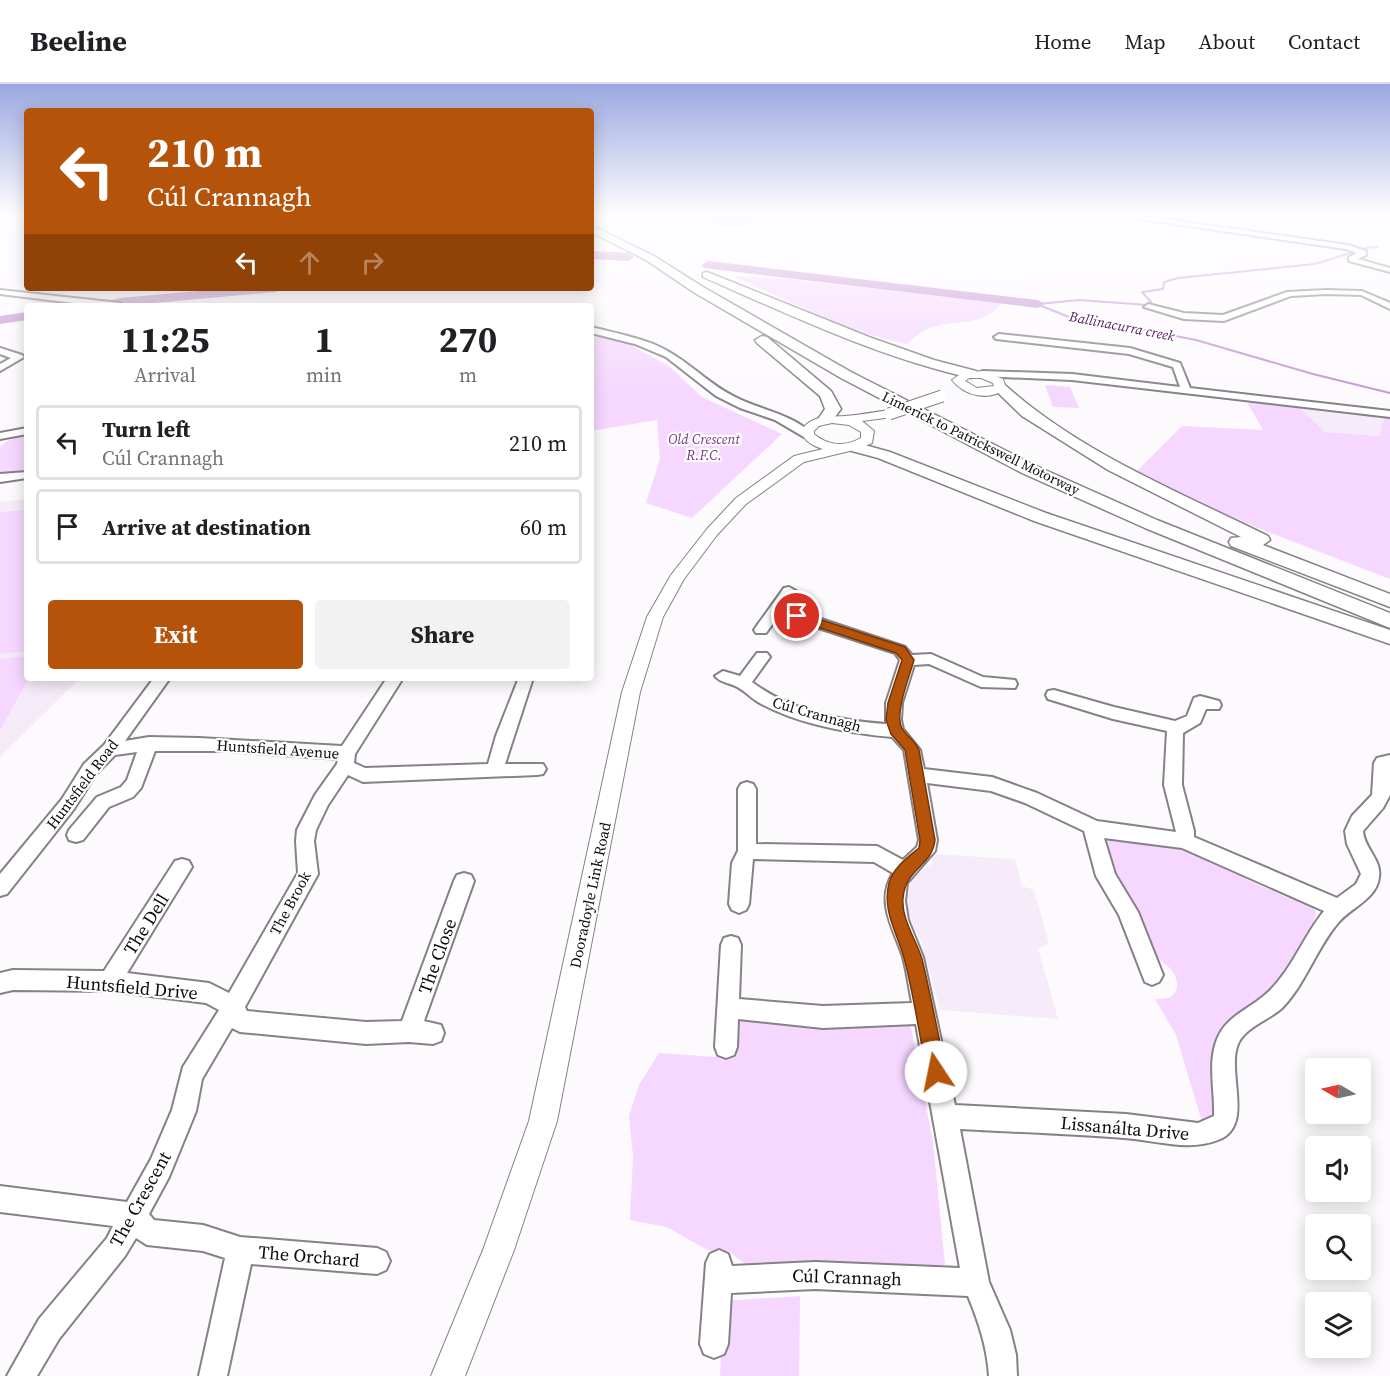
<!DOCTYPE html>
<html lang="en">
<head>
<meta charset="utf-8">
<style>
  body { margin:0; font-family:"Source Serif 4",serif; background:#f2f2f2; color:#202124; height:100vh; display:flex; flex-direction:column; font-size:22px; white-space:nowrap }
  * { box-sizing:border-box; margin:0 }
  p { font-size:20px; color:#757577 }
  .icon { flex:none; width:33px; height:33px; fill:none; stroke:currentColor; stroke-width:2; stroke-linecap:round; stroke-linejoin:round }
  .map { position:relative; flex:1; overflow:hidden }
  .sheet { position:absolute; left:24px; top:219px; width:570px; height:378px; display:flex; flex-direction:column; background:#fff; border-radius:6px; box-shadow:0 3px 15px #0003 }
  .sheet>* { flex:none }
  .hud { position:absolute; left:24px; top:24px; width:570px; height:183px; border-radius:6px; box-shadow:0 3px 15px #0003; background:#b45309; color:#fff; overflow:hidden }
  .needle { width:39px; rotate:279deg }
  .tools { position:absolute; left:1305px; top:974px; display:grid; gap:12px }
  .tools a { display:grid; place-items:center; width:66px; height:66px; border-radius:6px; background:#fff; box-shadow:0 3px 15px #0003; font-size:30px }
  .pin { position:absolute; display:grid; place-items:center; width:51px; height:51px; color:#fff; margin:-26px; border:3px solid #fff; border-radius:50%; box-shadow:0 2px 6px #0007 }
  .me { position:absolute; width:66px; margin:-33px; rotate:349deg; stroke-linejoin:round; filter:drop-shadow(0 0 4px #0008) }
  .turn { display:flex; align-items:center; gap:21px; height:126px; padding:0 24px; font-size:27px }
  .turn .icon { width:78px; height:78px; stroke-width:2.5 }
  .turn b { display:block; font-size:42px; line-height:51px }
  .lanes { display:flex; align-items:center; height:57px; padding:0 24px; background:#0003; justify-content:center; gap:30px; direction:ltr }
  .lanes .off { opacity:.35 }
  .eta { display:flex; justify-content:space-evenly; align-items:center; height:102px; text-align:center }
  .eta b { font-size:36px; font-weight:700; line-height:42px }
  .cta { display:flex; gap:12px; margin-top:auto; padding:12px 24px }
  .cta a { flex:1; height:69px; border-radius:6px; background:#b45309; color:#fff; font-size:24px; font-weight:700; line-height:69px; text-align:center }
  .cta a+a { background:#f2f2f2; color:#202124 }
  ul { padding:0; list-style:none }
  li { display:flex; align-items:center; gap:18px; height:75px; margin:0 12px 9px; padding:0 12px; border:3px solid #e0e0e0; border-radius:6px }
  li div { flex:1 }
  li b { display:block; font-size:22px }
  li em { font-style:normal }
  header { display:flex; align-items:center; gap:36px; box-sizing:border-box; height:84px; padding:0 30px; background:#fff; border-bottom:2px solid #e0e0e0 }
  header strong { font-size:28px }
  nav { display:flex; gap:33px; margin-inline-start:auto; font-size:21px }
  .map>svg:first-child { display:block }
</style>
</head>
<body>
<header>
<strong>Beeline</strong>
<nav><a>Home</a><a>Map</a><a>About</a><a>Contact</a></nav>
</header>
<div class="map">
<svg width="1390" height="1292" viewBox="0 0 1390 1292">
  <rect width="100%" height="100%" fill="#fdfafe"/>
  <path fill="#f6ebf9" d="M 1299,323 L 1384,333 L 1380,352 L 1325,348 Z
    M 27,415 L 27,594 L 80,594 L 0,673 L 0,418 Z
    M 933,770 L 1015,775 L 1022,802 L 1034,806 L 1049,860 L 1038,864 L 1058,935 L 940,926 L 921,857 L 909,835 L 906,818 L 912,795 L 932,779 Z"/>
  <path fill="#f6d7ff" d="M 675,130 L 759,130 L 763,134 C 745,154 699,136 675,130 Z
    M 733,192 L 796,196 L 1002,219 C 981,243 964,235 936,242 C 925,245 915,252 907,260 C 846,248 789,217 733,192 Z
    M 591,252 L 625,258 L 669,282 L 702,313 L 782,350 L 692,434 L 646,419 L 660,375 L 657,336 L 591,347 Z
    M 1045,301 L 1070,303 L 1079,324 L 1053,323 Z
    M 1247,318 L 1299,323 L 1325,348 L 1380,352 L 1384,333 L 1390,334 L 1390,495 L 1258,444 L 1134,390 L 1182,342 L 1263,346 Z
    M 27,350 L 27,388 L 0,390 L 0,363 L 7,357 Z
    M 27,426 L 27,567 L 0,570 L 0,428 Z
    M 27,572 L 29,594 L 0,646 L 0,575 Z
    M 1110,754 L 1183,763 L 1246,791 L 1246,795 L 1288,814 L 1291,810 L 1309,817 L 1316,828 C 1309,863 1281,897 1254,919 C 1241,929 1226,931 1219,948 C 1211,964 1215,1011 1214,1031 L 1202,1038 L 1176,951 L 1155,915 C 1166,915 1178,914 1177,899 C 1175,882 1160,879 1152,868 C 1146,862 1143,851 1139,843 C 1125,816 1114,790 1105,762 L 1106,757 Z
    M 744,933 L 910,939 L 933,1058 L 945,1181 L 940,1185 L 809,1179 L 746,1181 L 730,1168 L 709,1167 L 667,1143 L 630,1136 L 633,1072 L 629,1032 L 639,1001 L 659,969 L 716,973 L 738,936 Z
    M 800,1212 L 799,1292 L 720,1292 L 724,1217 Z"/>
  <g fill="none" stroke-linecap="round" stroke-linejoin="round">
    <path stroke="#c695d3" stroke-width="2" d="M 1038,220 L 1079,216 L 1148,221 L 1151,218 L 1142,208 L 1163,205 L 1164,198 L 1178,194 L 1315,180 L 1366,164 L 1378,163
      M 1039,221 L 1074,235 L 1109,239 L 1196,256 L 1313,290 L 1390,309"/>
    <path fill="#c695d3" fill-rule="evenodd" d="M 591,167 L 628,169 L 634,173 L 628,177 L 591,175 Z
      M 708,177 L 1038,216 L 1045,220 L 1038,224 L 704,184 L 702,181 Z
      M 231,204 L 283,204 L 276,208 L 121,222 L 98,222 L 100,219 L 120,214 Z
      M 27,228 L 27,236 L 0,240 L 0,232 Z"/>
    <defs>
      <path id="minor" d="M 1106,130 L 1127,130 L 1348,161 L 1366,167 L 1366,171 L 1358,175 L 1390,184 L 1390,188 L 1349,177 L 1349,173 L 1357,169 L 1346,165 Z
        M 0,206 L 120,219 L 124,222 L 98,222 L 0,210 Z
        M 1326,206 L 1362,207 L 1390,219 L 1390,225 L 1361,211 L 1326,210 L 1291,212 L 1224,237 L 1184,235 L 1144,223 L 1148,220 L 1184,229 L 1223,231 L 1287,208 Z
        M 591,243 C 618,250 651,255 674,271 C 695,284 712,302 735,313 C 760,326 793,330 813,351 L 812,353 L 804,353 L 775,336 L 740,324 L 716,312 L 666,273 L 635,260 L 591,249 Z
        M 999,250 L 1130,264 L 1180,279 L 1190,304 L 1390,327 L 1390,333 L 1072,296 L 980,292 L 980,288 L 983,287 L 1072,290 L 1180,303 L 1173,283 L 1129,270 L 996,255 L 994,253 Z
        M 0,264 L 22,271 L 24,273 L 0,287 L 0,280 L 11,274 L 0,270 Z
        M 27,344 L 27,350 L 0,355 L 0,349 Z
        M 27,388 L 27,394 L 0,398 L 0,390 Z
        M 789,503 L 796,507 L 785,523 L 905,563 L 912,571 L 931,570 L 983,593 L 1015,596 L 1017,600 L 1015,604 L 981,603 L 929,580 L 914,581 L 902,619 L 901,636 L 903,645 L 920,666 L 924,685 L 992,693 L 1037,709 L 1097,737 L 1176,748 L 1164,701 L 1167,647 L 1113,635 L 1048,615 L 1046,611 L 1048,607 L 1054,606 L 1114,623 L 1175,637 L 1187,632 L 1194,614 L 1200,612 L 1219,617 L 1221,621 L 1219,625 L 1206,625 L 1200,639 L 1183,649 L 1182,701 L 1194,747 L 1194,753 L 1337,814 L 1356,800 L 1361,790 L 1347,760 L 1345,747 L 1352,732 L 1372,711 L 1374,679 L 1377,674 L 1390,671 L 1390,711 L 1383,724 L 1363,747 C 1364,764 1382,776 1379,793 C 1377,815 1350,824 1338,839 C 1316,865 1306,899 1283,923 C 1270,936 1245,943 1238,960 C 1226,989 1255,1042 1218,1056 C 1188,1068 1156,1056 1124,1054 C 1070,1050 1015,1048 960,1045 L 989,1198 L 1010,1246 L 1016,1271 L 1017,1292 L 989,1292 C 987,1263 979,1239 968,1212 L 815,1205 L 731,1209 L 728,1260 L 724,1270 L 714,1274 L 704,1270 L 700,1260 L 706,1179 L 710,1170 L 719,1166 L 728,1170 L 732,1182 L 815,1178 L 960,1184 L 916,940 L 823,944 L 738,935 L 737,963 L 734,971 L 726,974 L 718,971 L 715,963 L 721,861 L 724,854 L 731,852 L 738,854 L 741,861 L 739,915 L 823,922 L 912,919 C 909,904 907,888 903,873 C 894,845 875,818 893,789 L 874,778 L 753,775 L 749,820 L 746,826 L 739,829 L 732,826 L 729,820 L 732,779 L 738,767 L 738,705 L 741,700 L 747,698 L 753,700 L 756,705 L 756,760 L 877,762 L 903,776 L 917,763 L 919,756 L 904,666 L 892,653 C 848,649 797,640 758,618 C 751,614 746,608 739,604 C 732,599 720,599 715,592 L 723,587 L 740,592 L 757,569 L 767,569 L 770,573 L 752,598 C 789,626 840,637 886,640 L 886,619 L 900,576 L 895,569 L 779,531 L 766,549 L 756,549 L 754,546 L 756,543 L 784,504 ZM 927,699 L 991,707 L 1025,719 L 1084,747 L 1096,792 L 1119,831 L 1145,898 L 1152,901 L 1159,898 L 1163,891 L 1138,828 L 1115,790 L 1104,754 L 1182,764 L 1324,827 C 1303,853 1291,888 1266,910 C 1247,927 1225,932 1216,958 C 1208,981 1215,1007 1214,1032 L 1198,1039 L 1126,1030 L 955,1021 L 923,873 L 908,836 L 905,817 L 907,799 L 935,767 L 937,756 Z
        M 154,594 L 170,594 L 125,657 L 149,653 L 199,654 L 342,662 L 387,594 L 403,594 L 355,670 L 354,679 L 365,684 L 488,680 L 496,652 L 518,596 L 519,594 L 533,594 L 505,680 L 543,680 L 546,685 L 543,690 L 537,691 L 363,698 L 348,691 L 328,721 L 316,746 L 314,757 L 318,790 L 245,923 L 247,927 L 366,938 L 402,937 L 454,797 L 457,791 L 464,789 L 471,791 L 474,797 L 424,937 L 441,941 L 444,949 L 441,957 L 433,960 L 409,958 L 366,960 L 240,948 L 232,944 L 202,995 L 196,1027 L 169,1093 L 149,1130 L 154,1136 L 203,1141 L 240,1153 L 377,1164 L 386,1168 L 390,1177 L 386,1186 L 377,1190 L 251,1180 L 227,1292 L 199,1292 L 225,1174 L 203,1167 L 147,1161 L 136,1154 L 125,1172 L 59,1255 L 37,1292 L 7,1292 L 39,1235 L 107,1154 L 113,1142 L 0,1128 L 0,1102 L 127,1118 L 151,1075 L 172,1026 L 183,983 L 219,926 L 206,919 L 110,907 L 13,906 L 0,909 L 0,889 L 13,886 L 104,887 L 175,777 L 182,775 L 189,777 L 192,783 L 127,889 L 209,899 L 229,909 L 298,789 L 296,757 L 297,746 L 315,711 L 337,680 L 338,675 L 228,667 L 155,667 L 141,704 L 133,713 L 109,723 L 83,756 L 76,758 L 69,756 L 67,751 L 69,746 L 97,713 L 121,703 L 127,696 L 137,668 L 115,671 L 96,690 L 74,725 L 7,810 L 0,812 L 0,790 L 62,715 L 84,680 L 104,661 Z"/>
      <path id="major" d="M 983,287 L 1003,295 L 1006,304 C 990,318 964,312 952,296 L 962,289 ZM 969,294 L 981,294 L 993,299 L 994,302 L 977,304 L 965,297 Z
        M 889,326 L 893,327 L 895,330 L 893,333 L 862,337 L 874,347 L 872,359 L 858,365 L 804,378 L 746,420 L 717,451 L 684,495 L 663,533 L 640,608 L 557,1037 L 514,1166 L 465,1292 L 431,1292 L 483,1166 L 529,1037 L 622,608 L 647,533 L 671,491 L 707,445 L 736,414 L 794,372 L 823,365 C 813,362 803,357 801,346 C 813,331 827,333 845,332 C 860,331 874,328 889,326 ZM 832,339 L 849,341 L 861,348 L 861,354 C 845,363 828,362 814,350 L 814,347 L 819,342 Z"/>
      <path id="highway" d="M 591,141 L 654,172 L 703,203 L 851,288 L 1034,381 L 1157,436 L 1390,529 L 1390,544 L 1145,444 L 1022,389 L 841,294 L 695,209 L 646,176 L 591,148 Z
        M 707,188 L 869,253 L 934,276 L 976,287 L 978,290 L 971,294 C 878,273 790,231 703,193 L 703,189 Z
        M 762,252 L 767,253 L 831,307 L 841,325 L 831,338 L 821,338 L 818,335 L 825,325 L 820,312 L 757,259 L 755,256 Z
        M 1000,300 L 1005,301 C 1079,368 1179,408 1268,452 L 1270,456 L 1263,461 L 1390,510 L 1390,523 L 1231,462 L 1229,458 L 1231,454 L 1241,453 L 1108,386 L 1022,332 L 993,304 Z
        M 854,358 L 890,368 L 1046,429 L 1390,546 L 1390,560 L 1034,437 L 878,374 L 848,366 L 846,363 Z"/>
    </defs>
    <use href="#minor" stroke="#868187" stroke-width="4"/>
    <use href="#major" stroke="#868187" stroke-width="2"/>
    <use href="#highway" stroke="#868187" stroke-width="3"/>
    <use href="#minor" fill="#fff" fill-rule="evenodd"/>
    <use href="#major" fill="#fff" fill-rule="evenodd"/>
    <use href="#highway" fill="#fff" fill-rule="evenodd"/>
    <defs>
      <path id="major-bridge" d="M 889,330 L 942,312"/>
    </defs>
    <use href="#major-bridge" stroke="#868187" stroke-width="13" stroke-linecap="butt"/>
    <use href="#major-bridge" stroke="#fff" stroke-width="11"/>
  </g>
  <linearGradient id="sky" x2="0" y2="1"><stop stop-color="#9aa8e0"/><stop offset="0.42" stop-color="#fefdff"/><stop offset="1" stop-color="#fefdff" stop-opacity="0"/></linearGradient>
  <rect width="1390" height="311" fill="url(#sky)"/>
  <path fill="#b45309" stroke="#753606" stroke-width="1.5" d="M 797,528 L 905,563 L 914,576 C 910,591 894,630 902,644 C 906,652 915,656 919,666 L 935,756 C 932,783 906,783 903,814 C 901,835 916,855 922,875 C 931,912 938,950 946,988 L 943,994 L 936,997 L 930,994 L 927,988 C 919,950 914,911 904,874 C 897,848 882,827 889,799 C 893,784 908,773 919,764 L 920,756 L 905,666 L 891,650 L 886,636 L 888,619 L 902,576 L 896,569 L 793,535 L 793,529 Z"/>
  <g text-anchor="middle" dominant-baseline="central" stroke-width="4.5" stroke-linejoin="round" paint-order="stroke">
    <g font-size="14" font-style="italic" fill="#531862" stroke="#fff">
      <text transform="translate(1122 242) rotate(11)">Ballinacurra creek</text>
    </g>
    <g font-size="14" font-style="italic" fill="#733983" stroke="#fff">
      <text x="704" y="355">Old Crescent<tspan x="704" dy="16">R.F.C.</tspan></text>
    </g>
    <g font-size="14" fill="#0d0b0d" stroke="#fff">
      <text transform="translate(981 359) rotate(26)">Limerick to Patrickswell Motorway</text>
    </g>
    <g font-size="15" fill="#0d0b0d" stroke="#fff">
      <text transform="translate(817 630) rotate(16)">Cúl Crannagh</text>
      <text transform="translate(278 665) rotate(4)">Huntsfield Avenue</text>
      <text transform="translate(82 700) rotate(-53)">Huntsfield Road</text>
      <text transform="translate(590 811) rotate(-78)">Dooradoyle Link Road</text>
      <text transform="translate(290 819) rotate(-62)">The Brook</text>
    </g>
    <g font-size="18" fill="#0d0b0d" stroke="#fff">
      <text transform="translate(146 840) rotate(-58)">The Dell</text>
      <text transform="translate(437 872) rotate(-70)">The Close</text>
      <text transform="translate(132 903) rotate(5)">Huntsfield Drive</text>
      <text transform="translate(1125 1044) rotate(5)">Lissanálta Drive</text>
      <text transform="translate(140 1115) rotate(-61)">The Crescent</text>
      <text transform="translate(309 1172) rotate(5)">The Orchard</text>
      <text transform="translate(847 1193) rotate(2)">Cúl Crannagh</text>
    </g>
  </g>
</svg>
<div class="tools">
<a><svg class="needle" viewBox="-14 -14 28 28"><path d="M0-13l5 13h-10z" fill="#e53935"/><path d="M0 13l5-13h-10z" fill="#757577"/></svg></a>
<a><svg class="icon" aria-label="sound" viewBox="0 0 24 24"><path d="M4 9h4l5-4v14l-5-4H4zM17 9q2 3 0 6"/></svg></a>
<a><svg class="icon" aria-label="search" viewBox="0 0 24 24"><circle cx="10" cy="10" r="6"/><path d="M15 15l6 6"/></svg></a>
<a><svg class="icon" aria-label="layers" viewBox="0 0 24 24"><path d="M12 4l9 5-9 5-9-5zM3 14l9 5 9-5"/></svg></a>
</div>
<div class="pin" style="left:797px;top:532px;background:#d93025"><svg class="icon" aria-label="arrive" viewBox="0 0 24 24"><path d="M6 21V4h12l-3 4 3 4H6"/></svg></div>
<svg class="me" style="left:936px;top:988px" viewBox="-20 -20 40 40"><circle r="19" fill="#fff"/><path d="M0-13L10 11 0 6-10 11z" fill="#b45309"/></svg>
<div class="hud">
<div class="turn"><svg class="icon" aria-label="left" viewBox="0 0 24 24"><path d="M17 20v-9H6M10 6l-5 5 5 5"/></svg><div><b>210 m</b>Cúl Crannagh</div></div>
<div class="lanes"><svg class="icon" aria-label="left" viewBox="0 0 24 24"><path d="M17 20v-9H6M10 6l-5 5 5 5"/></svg><svg class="icon off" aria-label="ahead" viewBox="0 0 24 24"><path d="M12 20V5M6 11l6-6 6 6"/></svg><svg class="icon off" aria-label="right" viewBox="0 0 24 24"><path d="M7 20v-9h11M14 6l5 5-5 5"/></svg></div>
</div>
<section class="sheet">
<div class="eta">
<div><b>11:25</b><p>Arrival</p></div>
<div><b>1</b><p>min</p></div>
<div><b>270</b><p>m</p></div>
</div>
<ul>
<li><svg class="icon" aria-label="left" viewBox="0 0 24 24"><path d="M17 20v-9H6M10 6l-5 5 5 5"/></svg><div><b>Turn left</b><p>Cúl Crannagh</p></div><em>210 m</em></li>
<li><svg class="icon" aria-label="arrive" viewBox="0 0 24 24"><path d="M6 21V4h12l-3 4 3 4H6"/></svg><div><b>Arrive at destination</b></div><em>60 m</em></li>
</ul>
<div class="cta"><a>Exit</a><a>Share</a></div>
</section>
</div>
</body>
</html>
